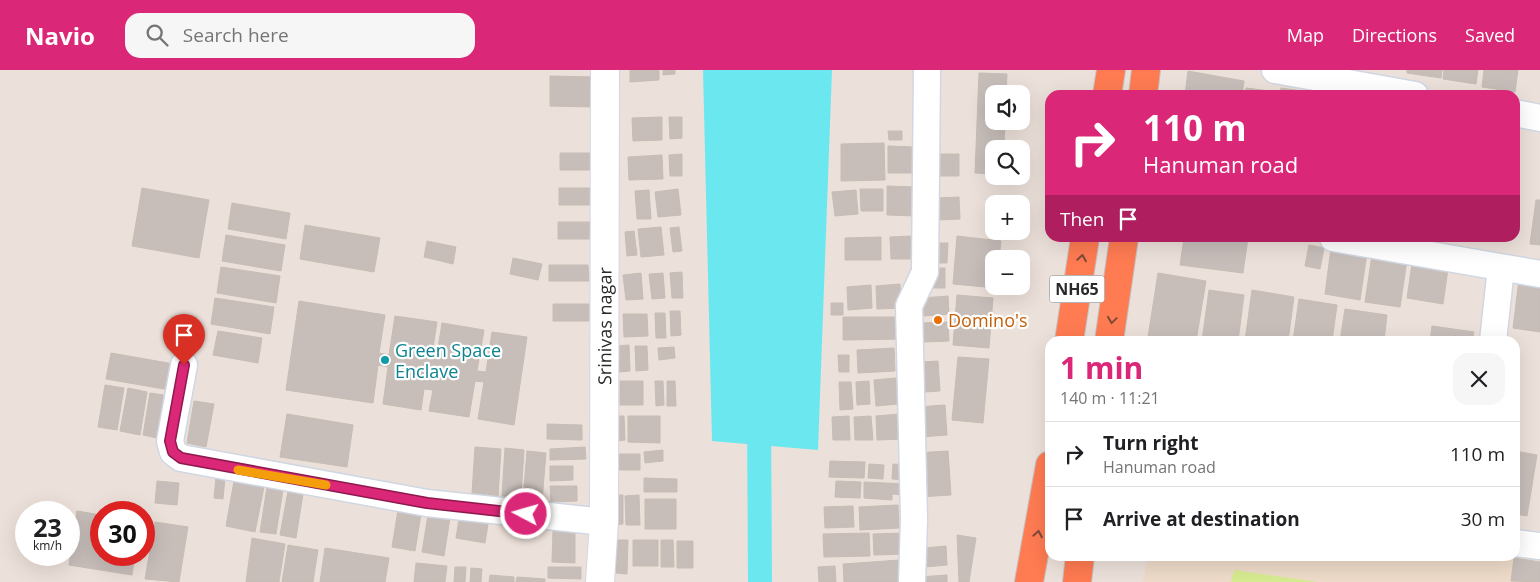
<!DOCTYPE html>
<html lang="en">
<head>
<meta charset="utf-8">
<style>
  body { margin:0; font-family:"Open Sans",sans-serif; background:#f6f6f6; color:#202124; height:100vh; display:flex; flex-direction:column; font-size:19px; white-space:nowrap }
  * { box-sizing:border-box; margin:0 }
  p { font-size:16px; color:#757577 }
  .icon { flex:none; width:28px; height:28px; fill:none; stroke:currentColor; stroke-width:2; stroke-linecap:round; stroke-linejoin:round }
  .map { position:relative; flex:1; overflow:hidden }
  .drawer { position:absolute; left:1045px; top:266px; width:475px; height:225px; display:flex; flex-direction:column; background:#fff; border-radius:15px; box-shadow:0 5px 20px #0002 }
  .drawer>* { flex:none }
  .banner { position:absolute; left:1045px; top:20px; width:475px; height:152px; border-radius:15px; box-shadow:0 5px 20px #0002; background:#db2777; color:#fff; overflow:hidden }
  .tools { position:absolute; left:985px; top:15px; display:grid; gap:10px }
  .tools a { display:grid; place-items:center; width:45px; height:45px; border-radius:10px; background:#fff; box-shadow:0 5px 20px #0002; font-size:25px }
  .speed { position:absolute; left:15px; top:431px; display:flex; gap:10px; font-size:25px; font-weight:700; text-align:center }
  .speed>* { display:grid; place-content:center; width:65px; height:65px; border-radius:50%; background:#fff; box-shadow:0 5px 20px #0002; line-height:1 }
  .speed small { font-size:12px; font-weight:400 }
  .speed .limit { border:8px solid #d22; background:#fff; color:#111 }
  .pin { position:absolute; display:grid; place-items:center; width:42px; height:42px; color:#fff; margin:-51px -21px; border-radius:50% 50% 50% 0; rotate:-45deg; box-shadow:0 0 5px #0007 }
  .pin .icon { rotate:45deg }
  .me { position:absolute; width:55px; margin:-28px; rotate:276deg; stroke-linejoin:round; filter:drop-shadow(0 0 4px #0008) }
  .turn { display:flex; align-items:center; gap:18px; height:105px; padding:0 15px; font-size:22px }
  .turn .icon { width:65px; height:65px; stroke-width:2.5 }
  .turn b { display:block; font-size:35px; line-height:42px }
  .then { display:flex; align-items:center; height:48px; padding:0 15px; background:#0003; gap:10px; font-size:19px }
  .round { display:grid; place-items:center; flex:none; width:52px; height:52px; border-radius:15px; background:#f6f6f6 }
  .headline { display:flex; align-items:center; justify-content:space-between; height:85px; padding:0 15px }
  h1 { font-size:30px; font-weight:700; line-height:38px; color:#db2777 }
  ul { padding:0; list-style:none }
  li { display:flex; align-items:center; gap:15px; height:65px; padding:0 15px; border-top:1px solid #e0e0e0 }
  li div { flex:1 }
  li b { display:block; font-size:19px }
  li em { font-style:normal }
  header { display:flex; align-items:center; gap:30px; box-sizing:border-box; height:70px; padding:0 25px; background:#db2777; color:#fff }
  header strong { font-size:24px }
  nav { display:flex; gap:28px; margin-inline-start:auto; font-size:18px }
  .search { width:350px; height:45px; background:#f6f6f6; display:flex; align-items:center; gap:12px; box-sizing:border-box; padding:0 18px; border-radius:15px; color:#757577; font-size:19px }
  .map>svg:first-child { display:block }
</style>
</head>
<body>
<header>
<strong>Navio</strong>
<div class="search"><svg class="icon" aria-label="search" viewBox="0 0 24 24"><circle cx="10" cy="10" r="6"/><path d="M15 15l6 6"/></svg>Search here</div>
<nav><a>Map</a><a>Directions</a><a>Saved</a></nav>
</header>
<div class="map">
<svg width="1540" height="512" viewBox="0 0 1540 512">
  <rect width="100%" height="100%" fill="#ece1da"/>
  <path fill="#eedbc9" d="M 1515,482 L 1540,485 L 1540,512 L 1143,512 L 1148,486 L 1515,486 Z"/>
  <path fill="#d7eb91" d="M 1234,500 L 1318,512 L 1231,512 Z"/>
  <path fill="#6be7f0" d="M 703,0 L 832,0 L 818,380 L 712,371 Z"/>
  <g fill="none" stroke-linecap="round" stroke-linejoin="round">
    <path stroke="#6be7f0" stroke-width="24" d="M 759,342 L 760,512"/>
  </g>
  <path fill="#c7beba" stroke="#c7bdb4" d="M 630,0 L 659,0 L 659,10 L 630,12 Z
    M 663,0 L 675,0 L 675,4 L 663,5 Z
    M 1407,0 L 1442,0 L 1441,8 L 1407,3 Z
    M 1444,0 L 1478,0 L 1476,14 L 1443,9 Z
    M 1484,0 L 1518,0 L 1515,22 L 1482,17 Z
    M 1188,1 L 1244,11 L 1242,25 L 1185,25 Z
    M 979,3 L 1007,4 L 1006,24 L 994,24 L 994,51 L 1005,51 L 1004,79 L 994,79 L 994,104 L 975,103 Z
    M 550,6 L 595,7 L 594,37 L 550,36 Z
    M 1246,18 L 1278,22 L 1277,25 L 1245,25 Z
    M 1281,18 L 1316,23 L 1316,25 L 1280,25 Z
    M 662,47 L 662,70 L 633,71 L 632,48 Z
    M 669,47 L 682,47 L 682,68 L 670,69 Z
    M 888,61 L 902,61 L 902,70 L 889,70 Z
    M 884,73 L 885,110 L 841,111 L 841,74 Z
    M 888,76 L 915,77 L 914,103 L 888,103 Z
    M 560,83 L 595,83 L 595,100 L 560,100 Z
    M 682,84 L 682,106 L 670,106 L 669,85 Z
    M 936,84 L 959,84 L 959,106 L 937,106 Z
    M 662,85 L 663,109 L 629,110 L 628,87 Z
    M 887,116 L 917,117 L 916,146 L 887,145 Z
    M 142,118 L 209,130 L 199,188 L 132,176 Z
    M 559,118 L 594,118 L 594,135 L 559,135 Z
    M 678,119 L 681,145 L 658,147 L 655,122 Z
    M 860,119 L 883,119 L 883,141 L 861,141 Z
    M 649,120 L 651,149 L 637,149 L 635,121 Z
    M 856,120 L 858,144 L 835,146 L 832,122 Z
    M 959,127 L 960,149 L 937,150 L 937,128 Z
    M 1536,130 L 1540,130 L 1540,175 L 1530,174 Z
    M 232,133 L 290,143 L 286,169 L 228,159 Z
    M 558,152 L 593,152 L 593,169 L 558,169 Z
    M 305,155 L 380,168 L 374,202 L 300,189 Z
    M 661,157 L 664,185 L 641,187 L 638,159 Z
    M 679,157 L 682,181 L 673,182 L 670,158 Z
    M 634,161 L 637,185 L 627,186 L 625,162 Z
    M 226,165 L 285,175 L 281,201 L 222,191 Z
    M 912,166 L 913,189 L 891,189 L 890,167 Z
    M 957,166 L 1001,171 L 999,189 L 994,189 L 994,216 L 996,218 L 953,214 Z
    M 881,167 L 881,190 L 845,190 L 845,168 Z
    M 1184,168 L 1248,168 L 1243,203 L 1180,195 Z
    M 427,171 L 456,177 L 453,194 L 424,187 Z
    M 933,173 L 948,173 L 947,193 L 933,193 Z
    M 1309,175 L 1324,178 L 1320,199 L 1305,196 Z
    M 1331,178 L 1367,183 L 1360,230 L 1325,224 Z
    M 1372,185 L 1407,190 L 1400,237 L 1365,232 Z
    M 1413,187 L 1449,192 L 1443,234 L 1407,228 Z
    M 513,188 L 542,194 L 538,210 L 510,204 Z
    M 549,195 L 588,195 L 589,211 L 549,211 Z
    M 221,197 L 280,206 L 276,233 L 217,223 Z
    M 930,198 L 945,198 L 945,218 L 930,218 Z
    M 682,202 L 683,228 L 672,228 L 670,203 Z
    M 641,203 L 643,229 L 626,230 L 623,205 Z
    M 663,203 L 665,228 L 652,229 L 649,204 Z
    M 1158,203 L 1206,211 L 1196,271 L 1171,271 L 1148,267 Z
    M 1519,209 L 1540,212 L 1540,262 L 1513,258 Z
    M 900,214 L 901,238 L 877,239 L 876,216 Z
    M 871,215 L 872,238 L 848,240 L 847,217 Z
    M 1209,220 L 1244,225 L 1238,271 L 1202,271 Z
    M 1252,220 L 1294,227 L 1288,271 L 1245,271 Z
    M 957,225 L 993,228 L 989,278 L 953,275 Z
    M 948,226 L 949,244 L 924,246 L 922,228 Z
    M 215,228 L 274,237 L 270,264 L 211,254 Z
    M 1299,229 L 1337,235 L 1332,271 L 1293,271 Z
    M 299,231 L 385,245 L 379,283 L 389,285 L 395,246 L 437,252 L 432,284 L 437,285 L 442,253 L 484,260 L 477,301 L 486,302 L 492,262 L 527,267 L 514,355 L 478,349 L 484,312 L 475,311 L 469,347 L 429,341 L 433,320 L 424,319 L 421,340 L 383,334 L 388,297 L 378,295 L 373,333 L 286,320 Z
    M 831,233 L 843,233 L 843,245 L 831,245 Z
    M 553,234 L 589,234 L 589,251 L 553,251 Z
    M 1345,239 L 1387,245 L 1384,271 L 1340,271 Z
    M 670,241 L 680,241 L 681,265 L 671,266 Z
    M 655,243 L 665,243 L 666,268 L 656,268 Z
    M 623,244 L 647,244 L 648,266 L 624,267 Z
    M 843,247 L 902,247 L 903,269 L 843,270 Z
    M 948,252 L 949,271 L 922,272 L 921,253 Z
    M 1432,256 L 1474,262 L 1472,271 L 1430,271 Z
    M 218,261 L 262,268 L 258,293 L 213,285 Z
    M 629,275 L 630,301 L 619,302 L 617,276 Z
    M 635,276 L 647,276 L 648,300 L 636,301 Z
    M 674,277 L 675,288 L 659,290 L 658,278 Z
    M 894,278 L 895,301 L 858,303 L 857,280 Z
    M 111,283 L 174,294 L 170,320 L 106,309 Z
    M 838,285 L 849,285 L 849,302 L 839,302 Z
    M 958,287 L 989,289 L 983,353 L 952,350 Z
    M 938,291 L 940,321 L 924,322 L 922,292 Z
    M 896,308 L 898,334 L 876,336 L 874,310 Z
    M 620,311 L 643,311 L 643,335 L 620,335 Z
    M 655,311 L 663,311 L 664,335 L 656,336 Z
    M 667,311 L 675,311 L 676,336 L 667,336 Z
    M 869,311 L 870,334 L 857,335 L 856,312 Z
    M 839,312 L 851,312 L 853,339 L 840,340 Z
    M 105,315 L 124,318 L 117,360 L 98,357 Z
    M 128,318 L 147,322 L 140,365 L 120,361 Z
    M 150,323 L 170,326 L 162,369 L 143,365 Z
    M 194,331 L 214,334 L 206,377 L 187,373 Z
    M 945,335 L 947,365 L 920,367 L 918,337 Z
    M 287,344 L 353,355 L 347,397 L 280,387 Z
    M 900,344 L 902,369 L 877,370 L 876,346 Z
    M 616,346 L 624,346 L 625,370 L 616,371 Z
    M 628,346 L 660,346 L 660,373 L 628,372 Z
    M 849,346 L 850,370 L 833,370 L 832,347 Z
    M 871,346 L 873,370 L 855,370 L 854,347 Z
    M 547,354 L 582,355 L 582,370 L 547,369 Z
    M 475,377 L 501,379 L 498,426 L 472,423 Z
    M 585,377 L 586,389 L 550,390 L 550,379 Z
    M 505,378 L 524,380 L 521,427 L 502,426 Z
    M 663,380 L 663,391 L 645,393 L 644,382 Z
    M 527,381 L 546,383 L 542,431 L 523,429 Z
    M 948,381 L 951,425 L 918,427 L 915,383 Z
    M 1515,381 L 1537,385 L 1527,446 L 1515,444 Z
    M 613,384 L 640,384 L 640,400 L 613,400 Z
    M 830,391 L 865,392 L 864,408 L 829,407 Z
    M 869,394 L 884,395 L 883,409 L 868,408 Z
    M 893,394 L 908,395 L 907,410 L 892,409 Z
    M 550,396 L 573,396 L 573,410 L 550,411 Z
    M 216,407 L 225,408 L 223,429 L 214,428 Z
    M 644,408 L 677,409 L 677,422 L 644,422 Z
    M 157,411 L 179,413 L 177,435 L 155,433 Z
    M 234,411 L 264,417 L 255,462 L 226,456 Z
    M 836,411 L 861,412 L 860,428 L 835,427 Z
    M 864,412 L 906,414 L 905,425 L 892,424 L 892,430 L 864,428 Z
    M 550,416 L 577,416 L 577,431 L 551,432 Z
    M 267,417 L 283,420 L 276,464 L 260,462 Z
    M 288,421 L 303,424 L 296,468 L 280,465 Z
    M 612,425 L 623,425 L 623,454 L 613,455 Z
    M 639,425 L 640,455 L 626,455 L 625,426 Z
    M 645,429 L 676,429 L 676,459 L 645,459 Z
    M 898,435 L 899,458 L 860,460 L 859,437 Z
    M 853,436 L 854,457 L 825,458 L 824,437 Z
    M 398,440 L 421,444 L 415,481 L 392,477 Z
    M 77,441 L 101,445 L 101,485 L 135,485 L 132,505 L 69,495 Z
    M 460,443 L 489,448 L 485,473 L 456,468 Z
    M 428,445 L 450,448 L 444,486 L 422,482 Z
    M 155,452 L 188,457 L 179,512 L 145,509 Z
    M 553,461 L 575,461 L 575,493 L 552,492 Z
    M 869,463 L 870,486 L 824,487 L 823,464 Z
    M 905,463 L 906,484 L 874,485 L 873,464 Z
    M 957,465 L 976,468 L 969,512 L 959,512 Z
    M 252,468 L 285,474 L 279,512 L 246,512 Z
    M 616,470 L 628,470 L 627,504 L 616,503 Z
    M 633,470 L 658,470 L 658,496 L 633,496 Z
    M 661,470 L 673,470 L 674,497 L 661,497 Z
    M 677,471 L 693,471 L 693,498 L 677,498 Z
    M 288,475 L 318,480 L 313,512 L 282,512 Z
    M 946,476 L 947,495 L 925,497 L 924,478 Z
    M 325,478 L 389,488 L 385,512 L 320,512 Z
    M 1514,488 L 1540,492 L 1540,512 L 1511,511 Z
    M 900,490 L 901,512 L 844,512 L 843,494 Z
    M 416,493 L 447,496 L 445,512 L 414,512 Z
    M 835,496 L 836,512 L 819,512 L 818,497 Z
    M 455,497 L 466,497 L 465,512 L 454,512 Z
    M 548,497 L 581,497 L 581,509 L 548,508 Z
    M 471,498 L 482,499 L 481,512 L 470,512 Z
    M 490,505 L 514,507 L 514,512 L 489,512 Z
    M 947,505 L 947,512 L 919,512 L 919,507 Z
    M 517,507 L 545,509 L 545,512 L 516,512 Z"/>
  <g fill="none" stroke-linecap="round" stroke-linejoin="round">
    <defs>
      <path id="street" d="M 1275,0 L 1415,25
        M 1515,43 L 1540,48
        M 1333,168 L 1540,204
        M 1493,271 L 1501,198
        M 184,295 L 170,371 L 173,382 L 181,388 L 427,433 L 604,452
        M 1515,473 L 1540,476
        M 912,512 L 914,450 L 909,236 L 925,202 L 927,0"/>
      <g id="secondary">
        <path id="s1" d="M 600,512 L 604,452 L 605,0"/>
      </g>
      <path id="highway" d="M 1107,25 L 1111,0
        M 1143,25 L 1146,0
        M 1069,271 L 1085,168
        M 1109,271 L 1124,168
        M 1029,512 L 1050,395
        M 1077,512 L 1080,486"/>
    </defs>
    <use href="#street" stroke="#d0d7e2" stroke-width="29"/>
    <use href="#secondary" stroke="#d0d7e2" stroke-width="30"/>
    <use href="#highway" stroke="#c3c3c3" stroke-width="30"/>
    <use href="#street" stroke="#fff" stroke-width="26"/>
    <use href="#secondary" stroke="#fff" stroke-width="28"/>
    <use href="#highway" stroke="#ff7b52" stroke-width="28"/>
  </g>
  <defs><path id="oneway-chevron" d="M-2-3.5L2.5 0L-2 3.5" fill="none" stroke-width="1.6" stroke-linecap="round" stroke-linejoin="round" transform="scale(1.25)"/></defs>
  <g stroke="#7f4a39">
    <use href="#oneway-chevron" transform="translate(1082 188) rotate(-81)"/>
    <use href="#oneway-chevron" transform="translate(1112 250) rotate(98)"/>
    <use href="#oneway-chevron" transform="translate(1038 464) rotate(-80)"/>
  </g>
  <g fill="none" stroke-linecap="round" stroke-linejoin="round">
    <defs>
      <path id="route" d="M 184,295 L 170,371 L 173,382 L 181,388 L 427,433 L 526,444"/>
    </defs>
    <use href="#route" stroke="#8e194d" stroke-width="12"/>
    <use href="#route" stroke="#db2777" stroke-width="9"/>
    <path stroke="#f59e0b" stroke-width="9" d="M 238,400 L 326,415"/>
  </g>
  <circle fill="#e8710a" stroke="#fff" stroke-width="2" cx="938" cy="250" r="5"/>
  <circle fill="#0f9aa8" stroke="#fff" stroke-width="2" cx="385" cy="290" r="5"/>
  <g text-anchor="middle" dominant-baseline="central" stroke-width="4.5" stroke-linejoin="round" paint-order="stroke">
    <rect fill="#fff" stroke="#696969" stroke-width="1" x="1049.5" y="205.5" width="55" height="27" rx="4"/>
    <g font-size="16" font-weight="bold" fill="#292929">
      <text x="1077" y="219">NH65</text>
    </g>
    <g font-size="18" fill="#c56008" stroke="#fff" text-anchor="start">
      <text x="948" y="250">Domino's</text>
    </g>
    <g font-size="18" fill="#292929" stroke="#fff">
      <text stroke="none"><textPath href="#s1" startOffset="256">Srinivas nagar</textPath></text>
    </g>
    <g font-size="18" fill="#0d838f" stroke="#fff" text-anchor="start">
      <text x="395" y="280">Green Space<tspan x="395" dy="21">Enclave</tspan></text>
    </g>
  </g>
</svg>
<div class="tools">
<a><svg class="icon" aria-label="sound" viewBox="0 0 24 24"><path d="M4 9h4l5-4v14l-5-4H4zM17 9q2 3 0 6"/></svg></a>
<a><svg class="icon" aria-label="search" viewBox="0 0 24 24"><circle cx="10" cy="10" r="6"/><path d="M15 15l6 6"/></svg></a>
<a>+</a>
<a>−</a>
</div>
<div class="speed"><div>23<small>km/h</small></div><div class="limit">30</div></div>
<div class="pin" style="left:184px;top:295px;background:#d93025"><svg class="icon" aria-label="arrive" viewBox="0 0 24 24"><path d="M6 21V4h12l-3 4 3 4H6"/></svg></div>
<svg class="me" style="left:526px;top:444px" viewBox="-20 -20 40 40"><circle r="17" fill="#db2777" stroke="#fff" stroke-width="3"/><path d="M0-11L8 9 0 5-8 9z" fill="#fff"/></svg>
<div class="banner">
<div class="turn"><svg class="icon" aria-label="right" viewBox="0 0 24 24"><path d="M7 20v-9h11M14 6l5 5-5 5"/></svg><div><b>110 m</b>Hanuman road</div></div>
<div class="then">Then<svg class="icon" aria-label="arrive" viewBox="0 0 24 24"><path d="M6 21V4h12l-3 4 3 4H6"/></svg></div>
</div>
<section class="drawer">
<div class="headline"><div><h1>1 min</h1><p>140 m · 11:21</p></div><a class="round"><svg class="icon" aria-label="close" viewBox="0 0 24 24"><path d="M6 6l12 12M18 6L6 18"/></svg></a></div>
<ul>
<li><svg class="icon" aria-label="right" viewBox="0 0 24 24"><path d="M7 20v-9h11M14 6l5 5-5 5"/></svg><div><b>Turn right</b><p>Hanuman road</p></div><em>110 m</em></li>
<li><svg class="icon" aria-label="arrive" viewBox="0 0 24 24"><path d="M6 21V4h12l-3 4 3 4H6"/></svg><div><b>Arrive at destination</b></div><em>30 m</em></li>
</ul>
</section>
</div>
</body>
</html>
